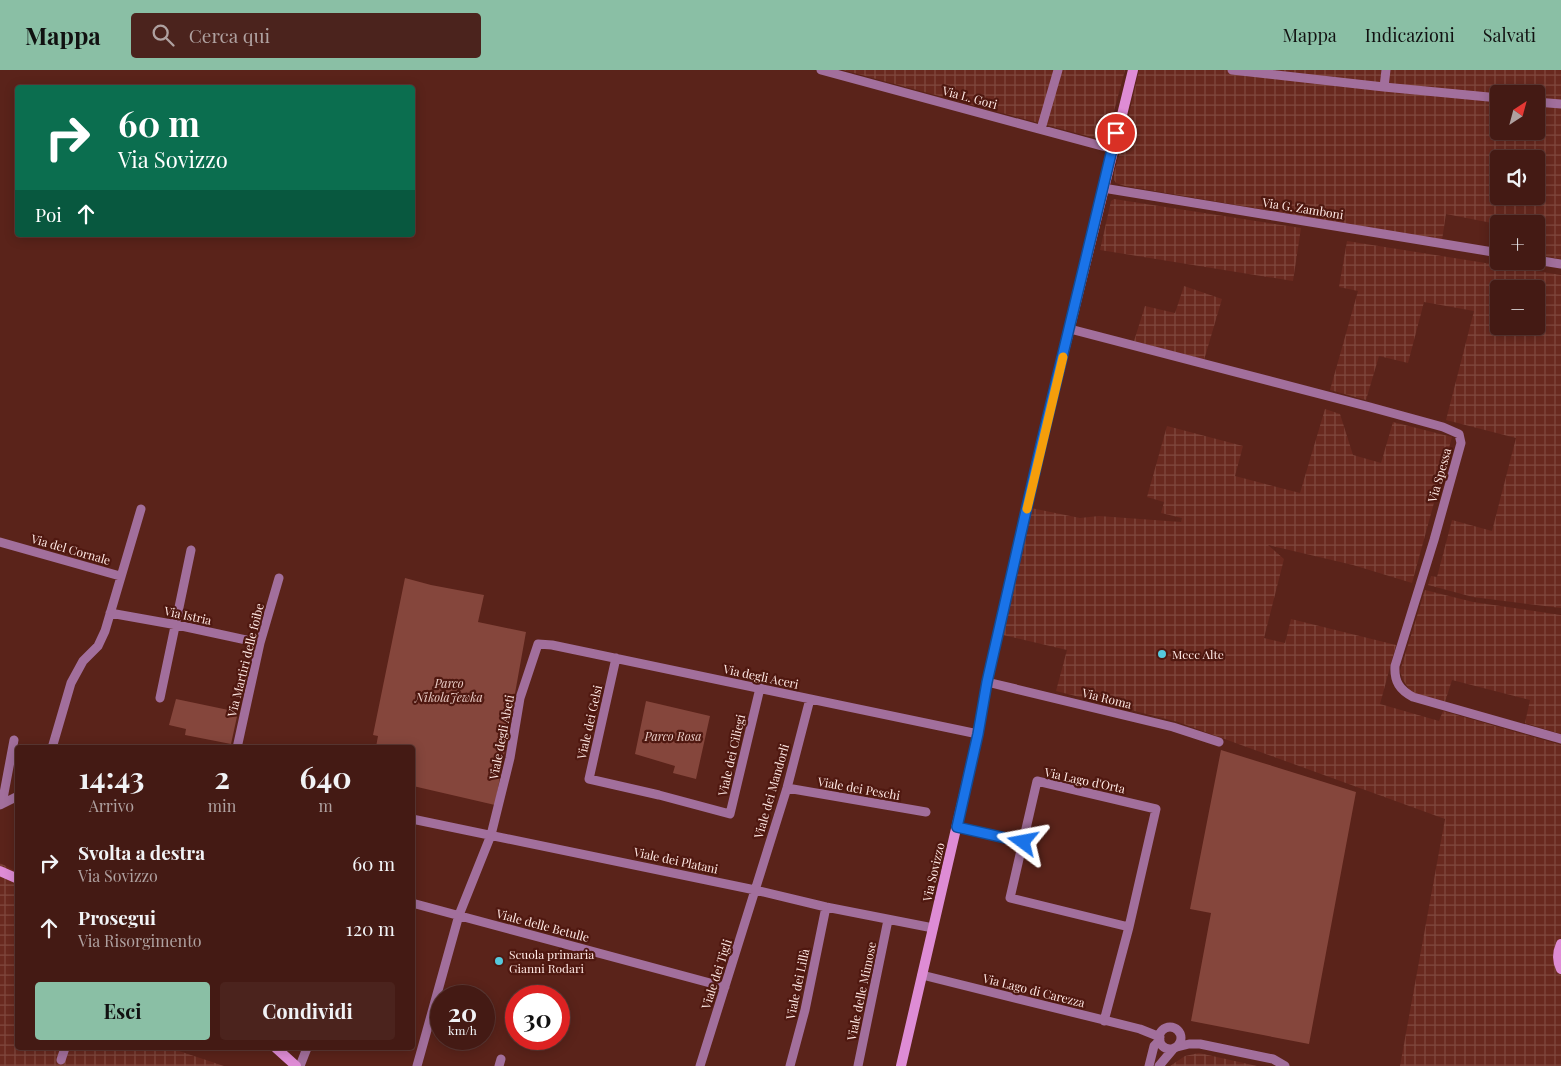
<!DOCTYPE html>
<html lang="it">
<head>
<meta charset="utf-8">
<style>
  body { margin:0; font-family:"Playfair Display",serif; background:#4b231d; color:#f1f3f6; height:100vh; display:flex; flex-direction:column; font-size:19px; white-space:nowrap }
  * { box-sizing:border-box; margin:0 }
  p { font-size:16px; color:#afa1a0 }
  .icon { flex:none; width:28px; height:28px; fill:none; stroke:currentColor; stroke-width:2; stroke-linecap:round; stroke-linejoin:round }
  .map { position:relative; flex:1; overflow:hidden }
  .details { position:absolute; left:15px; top:675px; width:400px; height:305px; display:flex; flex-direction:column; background:#441a14; border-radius:5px; box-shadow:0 2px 12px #0003,0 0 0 1px #5c3834 }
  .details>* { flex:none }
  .hud { position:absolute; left:15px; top:15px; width:400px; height:152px; border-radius:5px; box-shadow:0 2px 12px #0003,0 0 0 1px #5c3834; background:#0b6e4f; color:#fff; overflow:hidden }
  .needle { width:32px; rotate:36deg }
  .buttons { position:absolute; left:1490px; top:15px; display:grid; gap:10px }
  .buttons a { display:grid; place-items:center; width:55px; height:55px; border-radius:5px; background:#441a14; box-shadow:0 2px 12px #0003,0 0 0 1px #5c3834; font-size:25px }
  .speed { position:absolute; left:430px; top:915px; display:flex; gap:10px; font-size:25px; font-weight:700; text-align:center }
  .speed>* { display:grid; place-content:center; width:65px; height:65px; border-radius:50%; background:#441a14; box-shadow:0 2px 12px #0003,0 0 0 1px #5c3834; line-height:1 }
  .speed small { font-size:12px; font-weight:400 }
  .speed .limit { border:8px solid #d22; background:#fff; color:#111 }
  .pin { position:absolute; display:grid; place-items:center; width:42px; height:42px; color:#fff; margin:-21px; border:2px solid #fff; border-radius:50%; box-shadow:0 1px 5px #0007 }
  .me { position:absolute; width:55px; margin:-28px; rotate:283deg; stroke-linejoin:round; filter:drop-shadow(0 0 4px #0008) }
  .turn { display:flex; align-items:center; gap:18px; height:105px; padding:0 20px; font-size:22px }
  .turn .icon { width:65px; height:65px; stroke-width:2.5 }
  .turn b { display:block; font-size:35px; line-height:42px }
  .then { display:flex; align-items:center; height:48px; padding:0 20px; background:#0003; gap:10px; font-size:19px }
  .eta { display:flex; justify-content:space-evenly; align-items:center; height:85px; text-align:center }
  .eta b { font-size:30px; font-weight:700; line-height:35px }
  .button { display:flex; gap:10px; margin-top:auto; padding:10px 20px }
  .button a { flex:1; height:58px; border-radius:5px; background:#8abfa5; color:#111; font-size:20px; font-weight:700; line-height:58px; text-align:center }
  .button a+a { background:#4b231d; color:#f1f3f6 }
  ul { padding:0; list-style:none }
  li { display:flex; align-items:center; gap:15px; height:65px; padding:0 20px }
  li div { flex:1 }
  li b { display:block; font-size:19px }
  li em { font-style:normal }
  header { display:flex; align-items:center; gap:30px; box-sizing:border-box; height:70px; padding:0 25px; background:#8abfa5; color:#111 }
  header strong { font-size:24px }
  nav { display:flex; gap:28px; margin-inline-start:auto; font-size:18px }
  .search { width:350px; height:45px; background:#4b231d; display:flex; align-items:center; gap:12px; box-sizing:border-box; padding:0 18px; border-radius:5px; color:#afa1a0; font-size:19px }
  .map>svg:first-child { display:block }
</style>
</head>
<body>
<header>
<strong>Mappa</strong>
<div class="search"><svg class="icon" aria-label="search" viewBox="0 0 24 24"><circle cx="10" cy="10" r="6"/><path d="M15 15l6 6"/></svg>Cerca qui</div>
<nav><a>Mappa</a><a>Indicazioni</a><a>Salvati</a></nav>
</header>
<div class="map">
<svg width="1561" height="996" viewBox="0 0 1561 996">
  <defs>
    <pattern id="industrial-grid" width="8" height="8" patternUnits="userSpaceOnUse" patternTransform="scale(1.25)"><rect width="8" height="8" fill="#69291f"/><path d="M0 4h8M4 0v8" fill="none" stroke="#80483f"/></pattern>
  </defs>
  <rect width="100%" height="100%" fill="#5a231a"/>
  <path fill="url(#industrial-grid)" fill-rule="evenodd" d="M 843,0 L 1125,0 L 1106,71 Z
    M 1139,0 L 1561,0 L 1561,189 L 1536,185 L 1536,154 L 1499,154 L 1499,180 L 1491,178 L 1497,154 L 1446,144 L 1442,170 L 1125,116 L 1116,113 L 1114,110 L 1114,103 L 1124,67 ZM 1499,24 L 1536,24 L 1536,61 L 1499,61 ZM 1499,89 L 1536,89 L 1536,126 L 1499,126 Z
    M 1114,129 L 1301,158 L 1293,211 L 1100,180 L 1111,131 Z
    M 1347,171 L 1561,205 L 1561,538 L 1473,527 L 1428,515 L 1431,506 L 1437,507 L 1452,450 L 1492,461 L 1516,368 L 1446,350 L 1474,241 L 1424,232 L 1408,293 L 1379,286 L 1366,330 L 1330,320 L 1358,221 L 1339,217 ZM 1499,219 L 1536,219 L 1536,256 L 1499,256 Z
    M 1184,216 L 1222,229 L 1204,290 L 1134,271 L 1145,236 L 1175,243 Z
    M 1325,339 L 1340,344 L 1353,385 L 1381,393 L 1393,352 L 1452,367 L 1412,513 L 1353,495 L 1268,475 L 1284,489 L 1264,568 L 1285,573 L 1291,549 L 1396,575 L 1380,634 L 1439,651 L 1443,641 L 1561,675 L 1561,996 L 1400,996 L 1445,749 L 1178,652 L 1056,621 L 1067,580 L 1003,565 L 1031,438 L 1080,448 L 1099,446 L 1181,452 L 1182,448 L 1161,443 L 1164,432 L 1147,427 L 1167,356 L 1243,376 L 1235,406 L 1300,423 Z
    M 1425,520 L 1473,532 L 1561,545 L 1561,664 L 1525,653 L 1530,630 L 1452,610 L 1445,632 L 1415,624 L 1409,619 L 1403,610 L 1400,601 Z
    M 0,793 L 17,802 L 18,978 L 170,978 L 224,996 L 0,996 Z
    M 1199,983 L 1257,996 L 1170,996 L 1185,986 Z"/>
  <path fill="#85463c" d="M 405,508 L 431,515 L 484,525 L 478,552 L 526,562 L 495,735 L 413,716 L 412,678 L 376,677 L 378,666 L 373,665 Z
    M 176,629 L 238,642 L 231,674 L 185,665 L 186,659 L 169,655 Z
    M 646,631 L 710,646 L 696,709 L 673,703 L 675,696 L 635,684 Z
    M 1221,680 L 1356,722 L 1309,974 L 1191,951 L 1211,843 L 1190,839 Z"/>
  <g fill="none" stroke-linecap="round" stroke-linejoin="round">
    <path stroke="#a26f9c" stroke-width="9" d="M 821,0 L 1113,79
      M 1232,0 L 1384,17 L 1499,28
      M 1384,17 L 1386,0
      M 1536,32 L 1561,34
      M 1041,59 L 1058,0
      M 1103,118 L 1499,183
      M 1536,190 L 1561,194
      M 1070,259 L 1370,337 L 1443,357 L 1459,364 L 1461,373 L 1434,470 L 1395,596 C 1394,612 1400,620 1413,627 L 1561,669
      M 0,472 L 120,506
      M 110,543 L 177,555 L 260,573
      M 616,588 L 589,709 L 659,725 L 730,744 L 760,618
      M 987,612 L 1173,657 L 1219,672
      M 160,628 L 191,480
      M 52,678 L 71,613 L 83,591 L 98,576 L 105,561 L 141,439
      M 237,678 L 260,573 L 279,508
      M 787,718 L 926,742
      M 2,734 L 14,670
      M 0,735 L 18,726
      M 412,749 L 755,820 L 826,837 L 933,858
      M 957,757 L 1023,772
      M 412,833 L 725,917
      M 922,905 L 1140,959 L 1160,967
      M 1104,951 L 1129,857 L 1156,739 L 1037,711 L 1010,828 L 1129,857
      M1159 968a11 11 0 1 1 22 0a11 11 0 1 1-22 0Z
      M 1177,977 L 1189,974 L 1200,974 L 1273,989 L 1285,996
      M 61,990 L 65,978
      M 300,996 L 307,978
      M 417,996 L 459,845 L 491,765 L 510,688 L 520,628 L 538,574 L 552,575 L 978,664
      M 499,996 L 501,989
      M 700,996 L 787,718 L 810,629
      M 790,996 L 805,940 L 826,837
      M 858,996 L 888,850
      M 1149,996 L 1154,976 L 1160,970
      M 1159,996 L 1174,978"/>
    <path stroke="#de8cd5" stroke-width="10" d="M 0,801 L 18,809
      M 1561,874 C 1557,883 1557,891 1561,899
      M 276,978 L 296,996
      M 901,996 L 978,664 L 987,612 L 1041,375 L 1133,0"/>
  </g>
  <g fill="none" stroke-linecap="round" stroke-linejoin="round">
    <defs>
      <path id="route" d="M 1023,772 L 957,757 L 978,664 L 987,612 L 1041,375 L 1116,63"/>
    </defs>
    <use href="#route" stroke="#114b97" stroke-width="12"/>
    <use href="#route" stroke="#1a73e8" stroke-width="9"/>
    <path stroke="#f59e0b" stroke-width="9" d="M 1027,439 L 1063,287"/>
  </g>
  <g fill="#55cade" stroke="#4f1810" stroke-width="2">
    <circle cx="1162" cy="584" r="5"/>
    <circle cx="499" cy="891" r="5"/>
  </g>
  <g text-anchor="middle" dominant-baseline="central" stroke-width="4.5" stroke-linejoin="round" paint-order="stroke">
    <g font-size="12" fill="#ffe8e4" stroke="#4f1810">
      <text transform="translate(970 27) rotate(15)">Via L. Gori</text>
      <text transform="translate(1303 138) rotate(9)">Via G. Zamboni</text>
      <text transform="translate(1439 405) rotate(-74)">Via Spessa</text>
      <text transform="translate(71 479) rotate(16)">Via del Cornale</text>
      <text transform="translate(188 545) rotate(12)">Via Istria</text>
      <text transform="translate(245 590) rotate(-76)">Via Martiri delle foibe</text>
      <text transform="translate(761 606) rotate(12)">Via degli Aceri</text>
      <text transform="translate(1107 628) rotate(14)">Via Roma</text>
      <text transform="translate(589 652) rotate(-77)">Viale dei Gelsi</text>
      <text transform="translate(501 667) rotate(-79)">Viale degli Abeti</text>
      <text transform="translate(731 685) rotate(-77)">Viale dei Ciliegi</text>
      <text transform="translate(1085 710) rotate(12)">Via Lago d'Orta</text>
      <text transform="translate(859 718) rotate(10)">Viale dei Peschi</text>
      <text transform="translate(771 721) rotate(-74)">Viale dei Mandorli</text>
      <text transform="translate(676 790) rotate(12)">Viale dei Platani</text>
      <text transform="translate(933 802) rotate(-77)">Via Sovizzo</text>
      <text transform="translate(543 855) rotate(15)">Viale delle Betulle</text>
      <text transform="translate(716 904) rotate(-72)">Viale dei Tigli</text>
      <text transform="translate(797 914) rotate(-78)">Viale dei Lillà</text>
      <text transform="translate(1034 920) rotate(14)">Via Lago di Carezza</text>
      <text transform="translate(861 921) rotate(-78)">Viale delle Mimose</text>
    </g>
    <g font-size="12" fill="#ffe8e4" stroke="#4f1810" text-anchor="start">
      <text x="1172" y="584">Mecc Alte</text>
      <text x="509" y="884">Scuola primaria<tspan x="509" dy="14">Gianni Rodari</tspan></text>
    </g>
    <g font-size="12" font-style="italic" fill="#ebcec8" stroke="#4f1810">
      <text x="449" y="613">Parco<tspan x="449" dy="14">NikolaJewka</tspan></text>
      <text x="673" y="666">Parco Rosa</text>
    </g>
  </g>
</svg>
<div class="buttons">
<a><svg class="needle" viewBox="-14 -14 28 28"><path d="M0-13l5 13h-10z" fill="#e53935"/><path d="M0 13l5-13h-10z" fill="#afa1a0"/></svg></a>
<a><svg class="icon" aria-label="sound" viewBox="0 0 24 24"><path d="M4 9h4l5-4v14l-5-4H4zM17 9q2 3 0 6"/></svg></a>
<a>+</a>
<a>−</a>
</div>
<div class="speed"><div>20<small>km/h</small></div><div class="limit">30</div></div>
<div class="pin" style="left:1116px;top:63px;background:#d93025"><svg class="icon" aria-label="arrive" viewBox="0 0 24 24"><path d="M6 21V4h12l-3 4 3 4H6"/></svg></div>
<svg class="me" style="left:1023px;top:772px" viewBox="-20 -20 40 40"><path d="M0-17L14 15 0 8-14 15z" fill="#1a73e8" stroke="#fff" stroke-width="4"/></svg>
<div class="hud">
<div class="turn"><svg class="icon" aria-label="right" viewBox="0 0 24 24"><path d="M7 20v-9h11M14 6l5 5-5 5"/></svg><div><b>60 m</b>Via Sovizzo</div></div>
<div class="then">Poi<svg class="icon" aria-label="ahead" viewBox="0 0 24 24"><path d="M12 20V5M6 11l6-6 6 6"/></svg></div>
</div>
<section class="details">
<div class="eta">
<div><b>14:43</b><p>Arrivo</p></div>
<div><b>2</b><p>min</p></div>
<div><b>640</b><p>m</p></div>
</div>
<ul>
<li><svg class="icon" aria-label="right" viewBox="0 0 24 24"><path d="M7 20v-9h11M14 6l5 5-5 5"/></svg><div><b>Svolta a destra</b><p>Via Sovizzo</p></div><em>60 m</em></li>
<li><svg class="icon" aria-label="ahead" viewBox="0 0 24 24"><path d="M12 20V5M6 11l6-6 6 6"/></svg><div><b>Prosegui</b><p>Via Risorgimento</p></div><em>120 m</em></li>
</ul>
<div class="button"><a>Esci</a><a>Condividi</a></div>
</section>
</div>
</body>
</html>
